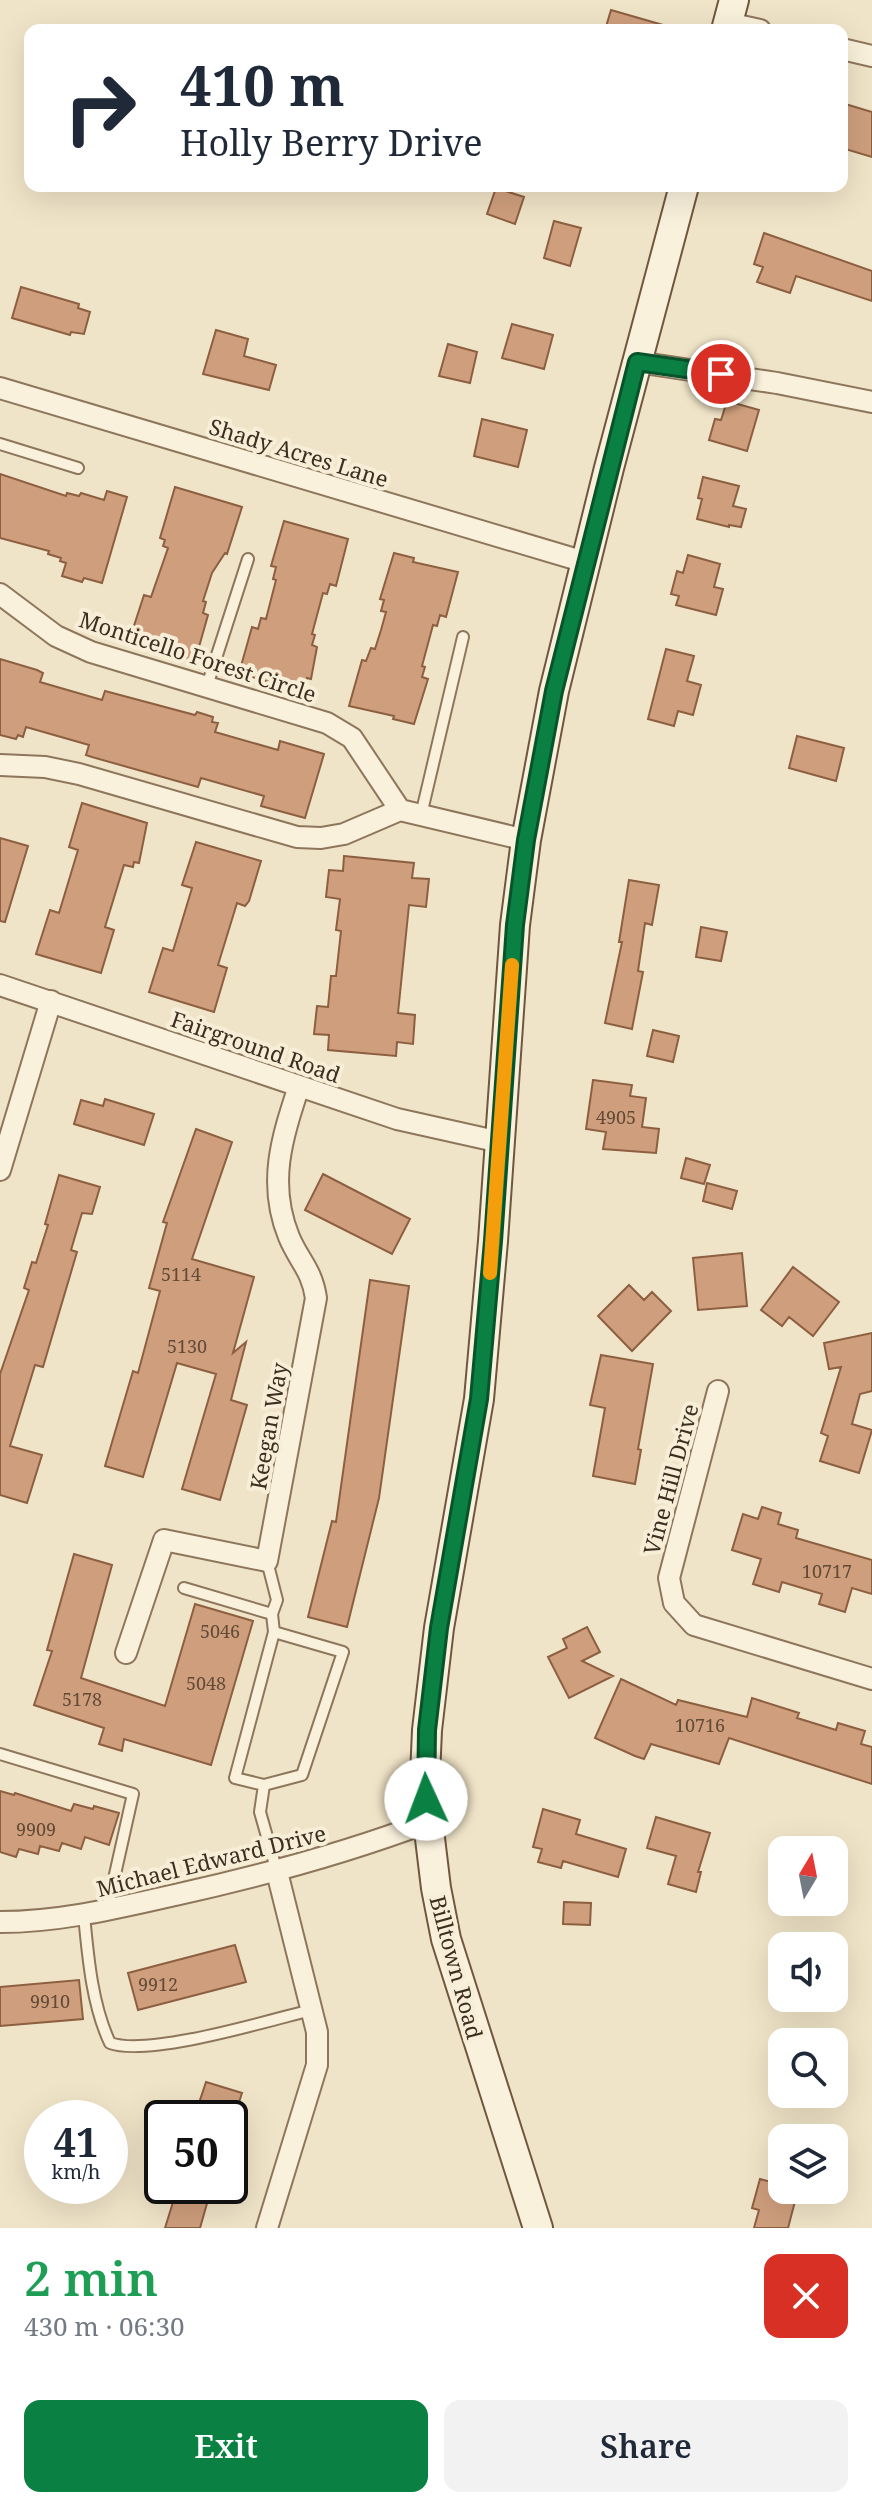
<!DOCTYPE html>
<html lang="en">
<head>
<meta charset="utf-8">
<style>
  body { margin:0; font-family:"Noto Serif",serif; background:#f2f2f3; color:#1f2937; height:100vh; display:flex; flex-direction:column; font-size:30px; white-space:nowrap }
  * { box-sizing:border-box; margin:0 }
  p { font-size:26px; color:#747a83 }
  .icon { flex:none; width:44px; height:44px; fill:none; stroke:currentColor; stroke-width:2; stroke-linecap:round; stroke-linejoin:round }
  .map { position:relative; height:2228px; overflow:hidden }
  .sheet { display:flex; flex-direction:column; background:#fff; flex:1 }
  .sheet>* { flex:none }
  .hud { position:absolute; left:24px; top:24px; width:824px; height:168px; border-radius:16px; box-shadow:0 8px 32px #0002; background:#fff; color:#1f2937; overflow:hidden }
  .needle { width:52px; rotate:10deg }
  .fabs { position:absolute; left:768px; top:1836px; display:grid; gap:16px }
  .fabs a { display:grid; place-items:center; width:80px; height:80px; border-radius:16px; background:#fff; box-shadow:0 8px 32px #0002; font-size:40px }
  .speed { position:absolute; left:24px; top:2100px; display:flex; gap:16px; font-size:40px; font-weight:700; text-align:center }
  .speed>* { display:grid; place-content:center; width:104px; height:104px; border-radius:50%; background:#fff; box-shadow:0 8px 32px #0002; line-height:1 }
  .speed small { font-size:20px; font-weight:400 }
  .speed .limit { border:4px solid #111; border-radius:12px; background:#fff; color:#111 }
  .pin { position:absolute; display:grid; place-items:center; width:68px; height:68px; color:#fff; margin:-34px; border:4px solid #fff; border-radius:50%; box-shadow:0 2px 8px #0007 }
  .me { position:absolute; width:88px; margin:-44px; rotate:358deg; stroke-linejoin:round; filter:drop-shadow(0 0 6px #0008) }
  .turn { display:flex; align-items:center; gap:28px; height:168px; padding:0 24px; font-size:36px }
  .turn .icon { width:104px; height:104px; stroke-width:2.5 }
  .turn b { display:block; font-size:56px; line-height:68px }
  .round { display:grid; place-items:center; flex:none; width:84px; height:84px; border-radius:16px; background:#f2f2f3 }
  .headline { display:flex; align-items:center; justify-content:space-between; height:136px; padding:0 24px }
  h1 { font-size:48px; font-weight:600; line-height:60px; color:#1e9e55 }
  .button { display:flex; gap:16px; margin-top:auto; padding:16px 24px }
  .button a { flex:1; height:92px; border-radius:16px; background:#0b8043; color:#fff; font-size:32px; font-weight:600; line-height:92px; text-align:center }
  .button a+a { background:#f2f2f3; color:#1f2937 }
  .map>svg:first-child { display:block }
</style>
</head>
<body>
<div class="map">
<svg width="872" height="2228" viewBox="0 0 872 2228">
  <rect width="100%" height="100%" fill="#f0e4c8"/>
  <path fill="#cf9f7d" stroke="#8d5f41" stroke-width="2" d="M 611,10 L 663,25 L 662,30 L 605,30 Z
    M 842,103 L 872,112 L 872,157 L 842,148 Z
    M 496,188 L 524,197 L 515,224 L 487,214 Z
    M 554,221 L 581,228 L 570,266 L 544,258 Z
    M 764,233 L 872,271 L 872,301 L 796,276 L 790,293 L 757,282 L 763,267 L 754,264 Z
    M 21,287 L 79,304 L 78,308 L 90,312 L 84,334 L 71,332 L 70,335 L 12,318 Z
    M 512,324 L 553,335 L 544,369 L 502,358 Z
    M 216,330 L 248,339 L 244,356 L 276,365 L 269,390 L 203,374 Z
    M 448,344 L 477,352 L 470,383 L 439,376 Z
    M 727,401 L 759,410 L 747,451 L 709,440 L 715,419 L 721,420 Z
    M 482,419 L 527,430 L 518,467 L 474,456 Z
    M 0,474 L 66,496 L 67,493 L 79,496 L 81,493 L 104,500 L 107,491 L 127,497 L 102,583 L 84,578 L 82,582 L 62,576 L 66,563 L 60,561 L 61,558 L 48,554 L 49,551 L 0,538 Z
    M 703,477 L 739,486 L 733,506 L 746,509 L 741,527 L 729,525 L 729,527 L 697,519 L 702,499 L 698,498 Z
    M 175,487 L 242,507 L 227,554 L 225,553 L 212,573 L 203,601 L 206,602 L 203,613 L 208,615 L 195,661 L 129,641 L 144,595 L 151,597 L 168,548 L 163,546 L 165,540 L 160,538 Z
    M 284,521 L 348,539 L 336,586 L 330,584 L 327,594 L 323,593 L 312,634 L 315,635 L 312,645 L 317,647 L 311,679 L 307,678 L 304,693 L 239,673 L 252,627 L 258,629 L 261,618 L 266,619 L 276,580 L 273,579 L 276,567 L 271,566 Z
    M 394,553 L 414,558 L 413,562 L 458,572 L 446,617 L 440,615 L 437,626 L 433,625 L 422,666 L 425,667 L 422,677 L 428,679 L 414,724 L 393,719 L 394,716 L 349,706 L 362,660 L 366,661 L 371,648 L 375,649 L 381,630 L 386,612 L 381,611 L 384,600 L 380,599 Z
    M 688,555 L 720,564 L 714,587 L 723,589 L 716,615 L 676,605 L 679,596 L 671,594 L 677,571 L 683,573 Z
    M 666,649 L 694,656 L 687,681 L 701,685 L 693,715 L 678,711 L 674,726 L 648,719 Z
    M 0,659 L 37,670 L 43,673 L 40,682 L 102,700 L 105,691 L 195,715 L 197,712 L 213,717 L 212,722 L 218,723 L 215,732 L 278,750 L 280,741 L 324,754 L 305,818 L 261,806 L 264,796 L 201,778 L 198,787 L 92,757 L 86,755 L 89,745 L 26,727 L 23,737 L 18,735 L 16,739 L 0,735 Z
    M 797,736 L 844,748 L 836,781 L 789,768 Z
    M 82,803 L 147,823 L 139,863 L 134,862 L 133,867 L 124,865 L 105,927 L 114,930 L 101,973 L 36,954 L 50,910 L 59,913 L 78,850 L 69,847 Z
    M 0,838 L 28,846 L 5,922 L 0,921 Z
    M 196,842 L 261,861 L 249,901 L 245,906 L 237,903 L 218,965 L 227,968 L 214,1012 L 149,992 L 163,948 L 173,951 L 192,888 L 182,885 Z
    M 344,856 L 414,863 L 412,878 L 429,879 L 426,907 L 409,905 L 398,1013 L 415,1015 L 413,1044 L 397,1042 L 396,1056 L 328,1050 L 329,1035 L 314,1034 L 317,1006 L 328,1007 L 331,976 L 336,976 L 341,931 L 336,930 L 340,899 L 326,897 L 329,870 L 343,871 Z
    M 629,880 L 659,885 L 652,925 L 645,923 L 638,971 L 643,972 L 632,1029 L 605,1023 L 622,942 L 619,942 Z
    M 701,927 L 727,932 L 721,961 L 696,957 Z
    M 653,1030 L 679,1036 L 673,1062 L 647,1056 Z
    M 593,1080 L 632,1085 L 630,1096 L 646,1098 L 642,1127 L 659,1129 L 656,1153 L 603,1149 L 606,1132 L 586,1129 Z
    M 105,1099 L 154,1114 L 144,1145 L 74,1124 L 81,1100 L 103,1106 Z
    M 196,1129 L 232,1142 L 192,1259 L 254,1277 L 233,1353 L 246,1342 L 231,1400 L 247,1405 L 220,1500 L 182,1489 L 216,1374 L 177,1363 L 143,1477 L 105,1466 L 133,1371 L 138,1373 L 160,1291 L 149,1288 L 167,1223 L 163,1222 Z
    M 686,1158 L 710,1165 L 704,1184 L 681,1178 Z
    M 323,1174 L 410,1219 L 392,1254 L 305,1210 Z
    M 59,1175 L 100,1187 L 92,1214 L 82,1213 L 71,1250 L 77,1252 L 43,1367 L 35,1365 L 10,1446 L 42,1455 L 27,1503 L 0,1495 L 0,1374 L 29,1290 L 24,1288 L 32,1262 L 36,1263 L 48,1225 L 45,1224 Z
    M 707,1183 L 737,1191 L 732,1209 L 703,1201 Z
    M 742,1253 L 747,1306 L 698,1310 L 693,1258 Z
    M 793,1267 L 839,1302 L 813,1336 L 789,1317 L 782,1326 L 761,1310 Z
    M 370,1280 L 409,1286 L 379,1498 L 347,1627 L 308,1617 L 332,1521 L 336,1522 Z
    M 629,1285 L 644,1300 L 652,1292 L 671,1311 L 632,1351 L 598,1316 Z
    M 872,1333 L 872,1391 L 860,1394 L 852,1424 L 872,1430 L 859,1473 L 820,1461 L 828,1436 L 821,1433 L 841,1367 L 829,1369 L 824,1343 Z
    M 601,1355 L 653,1364 L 638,1449 L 641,1450 L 635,1484 L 593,1476 L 605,1408 L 590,1405 Z
    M 762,1507 L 781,1513 L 778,1524 L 798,1530 L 796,1538 L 872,1560 L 872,1594 L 852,1588 L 845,1612 L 819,1604 L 822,1594 L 782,1582 L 779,1592 L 753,1584 L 761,1559 L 732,1550 L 743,1514 L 758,1519 Z
    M 74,1554 L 112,1565 L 81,1678 L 165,1706 L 195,1604 L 253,1621 L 211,1765 L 124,1739 L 122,1751 L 99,1744 L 104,1728 L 34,1705 L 52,1651 L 47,1650 Z
    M 587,1627 L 600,1652 L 582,1661 L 613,1676 L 569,1698 L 548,1657 L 567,1648 L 563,1639 Z
    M 621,1679 L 676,1705 L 678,1700 L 747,1717 L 752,1698 L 799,1713 L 797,1718 L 836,1730 L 838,1723 L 865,1731 L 861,1744 L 872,1747 L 872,1784 L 729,1738 L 719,1764 L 651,1744 L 644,1759 L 635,1756 L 595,1738 Z
    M 0,1791 L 14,1795 L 15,1793 L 71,1811 L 74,1804 L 93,1809 L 94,1806 L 119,1813 L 109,1845 L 85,1837 L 81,1849 L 62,1843 L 59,1851 L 40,1846 L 38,1854 L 19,1849 L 16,1857 L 0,1852 Z
    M 543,1809 L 580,1820 L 576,1834 L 626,1849 L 618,1877 L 563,1861 L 561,1868 L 538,1862 L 542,1849 L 533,1847 Z
    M 656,1817 L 710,1833 L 698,1872 L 701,1872 L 696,1892 L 668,1884 L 676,1856 L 647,1848 Z
    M 564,1902 L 591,1903 L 590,1925 L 563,1924 Z
    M 235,1945 L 246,1982 L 138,2010 L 128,1973 Z
    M 79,1980 L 83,2019 L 0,2026 L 0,1987 Z
    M 206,2082 L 242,2093 L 234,2118 L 194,2118 Z
    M 760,2179 L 782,2185 L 782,2190 L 798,2190 L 788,2228 L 754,2228 L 759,2210 L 752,2208 Z
    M 178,2186 L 212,2186 L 200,2228 L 165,2228 Z"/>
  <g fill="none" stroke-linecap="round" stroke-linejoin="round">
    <defs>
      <path id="lane" d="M 0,444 L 78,468
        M 207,686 L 248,559
        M 421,815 L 463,637
        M 267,1561 L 277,1600 L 272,1614
        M 184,1588 L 272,1614 L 274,1632
        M 0,1754 L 133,1794 L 107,1910
        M 264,1785 L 235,1778 L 274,1632 L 343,1652 L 302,1775 L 264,1785 L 260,1812 L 277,1872
        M 84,1915 C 88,1957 92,2005 110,2043 C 148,2057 267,2021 311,2010"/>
      <path id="street" d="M 728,23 L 760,30
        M 842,49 L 872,56
        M 637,362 L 777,383 L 872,402
        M 0,388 L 585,562
        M 0,594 L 56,636 L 91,652 L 327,723 L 352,738 L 400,810
        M 0,765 L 45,767 L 79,774 L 297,837 L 321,838 L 344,834 L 400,810 L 526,840
        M 0,985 L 397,1119 L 500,1142
        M 0,1170 L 51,1001
        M 718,1391 L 669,1578 L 674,1603 L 694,1625 L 872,1679
        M 126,1653 L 164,1540 L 267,1561 L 316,1298 C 312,1270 299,1261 289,1237 C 267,1183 282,1138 299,1086
        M 0,1922 C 60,1922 117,1908 175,1895 C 261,1876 346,1853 428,1822
        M 267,2228 L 317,2065 L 317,2032 L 277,1872"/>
      <path id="secondary" d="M 726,30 L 734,0
        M 538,2228 L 446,1939 L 436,1888 L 428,1822 L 425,1776 L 427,1730 L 439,1628 L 479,1399 L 493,1241 L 515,925 L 526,840 L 554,691 L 609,468 L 684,186"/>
    </defs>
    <use href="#lane" stroke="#8d765c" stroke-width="14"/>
    <use href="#street" stroke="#8d765c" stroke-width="24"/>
    <use href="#secondary" stroke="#6f573f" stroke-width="32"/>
    <use href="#lane" stroke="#faf1dc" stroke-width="10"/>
    <use href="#street" stroke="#faf1dc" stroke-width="20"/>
    <use href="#secondary" stroke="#faf1dc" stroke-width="28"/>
  </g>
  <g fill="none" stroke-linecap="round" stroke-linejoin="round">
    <defs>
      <path id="route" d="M 426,1799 L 427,1730 L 439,1628 L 479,1399 L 493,1241 L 515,925 L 526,840 L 554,691 L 637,362 L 721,374"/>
    </defs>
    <use href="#route" stroke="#07532c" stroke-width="20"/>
    <use href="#route" stroke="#0b8043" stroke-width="14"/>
    <path stroke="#f59e0b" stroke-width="14" d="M 490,1273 L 512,965"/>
  </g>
  <g text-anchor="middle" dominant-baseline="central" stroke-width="8" stroke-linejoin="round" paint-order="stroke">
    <g font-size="18" fill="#624a37">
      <text x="616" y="1117">4905</text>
      <text x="181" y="1274">5114</text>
      <text x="187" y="1346">5130</text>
      <text x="827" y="1571">10717</text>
      <text x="220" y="1631">5046</text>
      <text x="206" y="1683">5048</text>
      <text x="82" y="1699">5178</text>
      <text x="700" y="1725">10716</text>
      <text x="36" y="1829">9909</text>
      <text x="158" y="1984">9912</text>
      <text x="50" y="2001">9910</text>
    </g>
    <g font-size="22" fill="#3d2e20" stroke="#f7eed8">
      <text transform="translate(299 452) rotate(17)">Shady Acres Lane</text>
      <text transform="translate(198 656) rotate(18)">Monticello Forest Circle</text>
      <text transform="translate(256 1046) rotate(19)">Fairground Road</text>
      <text transform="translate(268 1426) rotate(-80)">Keegan Way</text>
      <text transform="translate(670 1479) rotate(-75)">Vine Hill Drive</text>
      <text transform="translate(211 1860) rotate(-14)">Michael Edward Drive</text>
      <text transform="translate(457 1967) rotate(75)">Billtown Road</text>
    </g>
  </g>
</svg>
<div class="fabs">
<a><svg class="needle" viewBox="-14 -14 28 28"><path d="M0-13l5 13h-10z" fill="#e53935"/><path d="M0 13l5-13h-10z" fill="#747a83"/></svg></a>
<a><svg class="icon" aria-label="sound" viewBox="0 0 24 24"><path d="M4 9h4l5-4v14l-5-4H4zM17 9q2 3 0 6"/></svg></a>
<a><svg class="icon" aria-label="search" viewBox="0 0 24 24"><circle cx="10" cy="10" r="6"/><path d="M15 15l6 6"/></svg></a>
<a><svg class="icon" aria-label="layers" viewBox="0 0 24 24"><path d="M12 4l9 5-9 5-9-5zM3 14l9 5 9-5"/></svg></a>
</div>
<div class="speed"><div>41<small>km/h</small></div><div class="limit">50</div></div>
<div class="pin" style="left:721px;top:374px;background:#d93025"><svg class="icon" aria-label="arrive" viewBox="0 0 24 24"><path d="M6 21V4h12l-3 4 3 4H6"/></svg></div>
<svg class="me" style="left:426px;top:1799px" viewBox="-20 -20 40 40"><circle r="19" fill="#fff"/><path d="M0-13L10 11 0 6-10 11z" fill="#0b8043"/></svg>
<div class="hud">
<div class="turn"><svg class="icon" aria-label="right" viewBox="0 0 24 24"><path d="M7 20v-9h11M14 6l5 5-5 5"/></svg><div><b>410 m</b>Holly Berry Drive</div></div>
</div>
</div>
<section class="sheet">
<div class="headline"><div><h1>2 min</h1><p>430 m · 06:30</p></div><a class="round" style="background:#d93025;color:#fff"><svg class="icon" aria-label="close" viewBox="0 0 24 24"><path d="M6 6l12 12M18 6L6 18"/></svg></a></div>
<div class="button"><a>Exit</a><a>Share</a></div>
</section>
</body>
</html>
